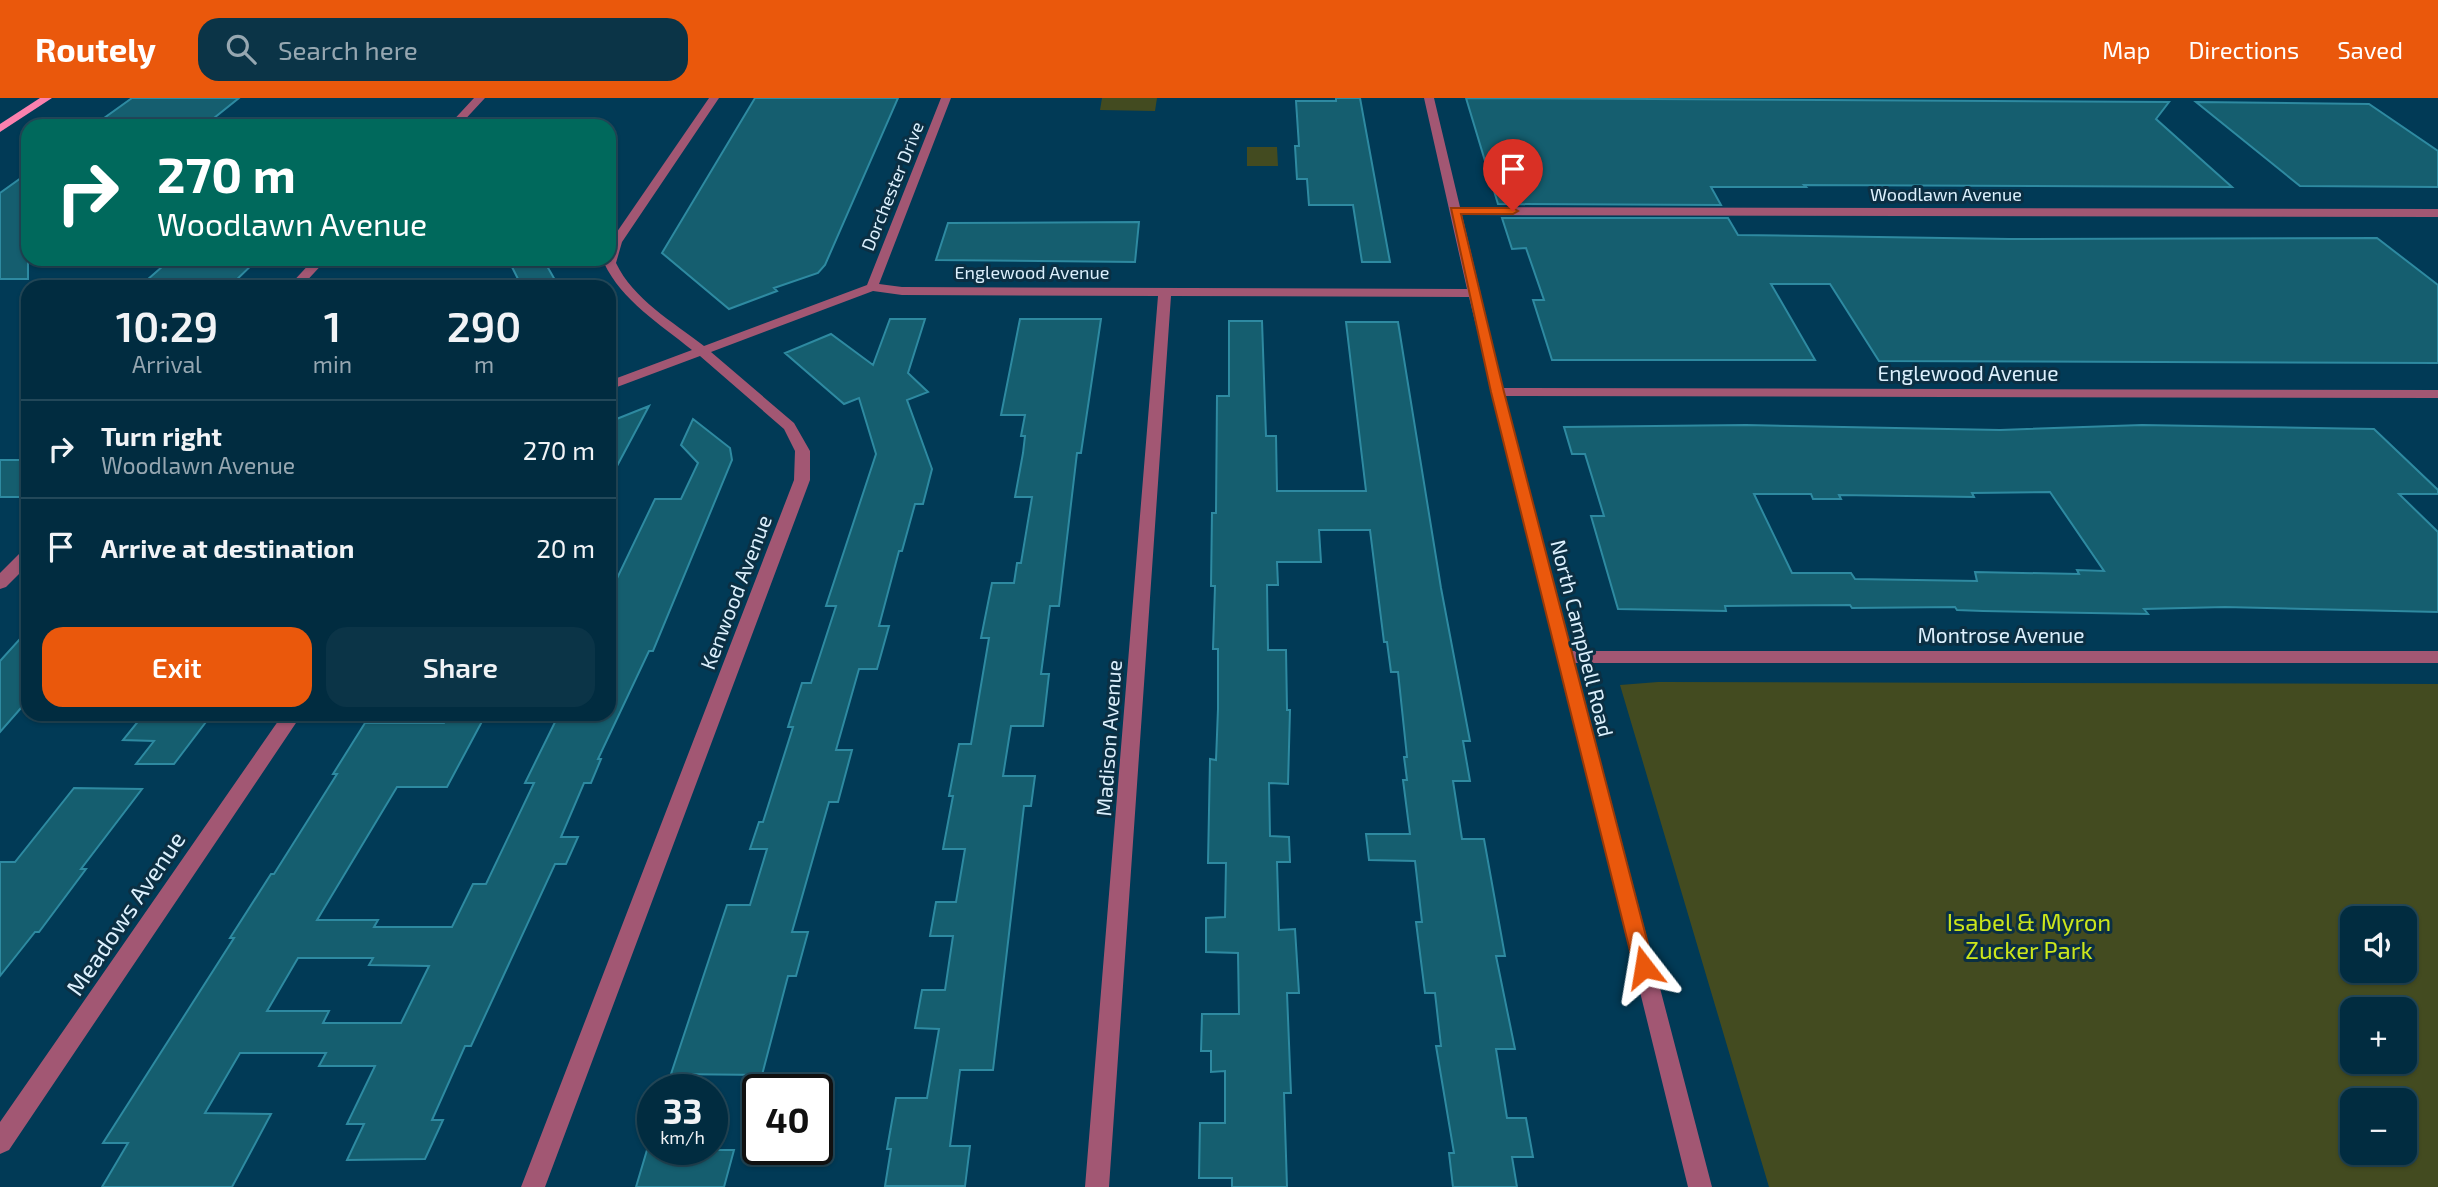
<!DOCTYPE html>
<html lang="en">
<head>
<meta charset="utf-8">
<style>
  body { margin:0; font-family:"Exo 2",sans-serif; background:#0b3447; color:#f1f3f6; height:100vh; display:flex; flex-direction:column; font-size:26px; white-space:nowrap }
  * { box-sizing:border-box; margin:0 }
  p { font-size:23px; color:#96a7b1 }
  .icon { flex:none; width:38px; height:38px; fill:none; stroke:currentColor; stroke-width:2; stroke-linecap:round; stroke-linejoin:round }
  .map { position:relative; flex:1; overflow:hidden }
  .drawer { position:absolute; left:21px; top:182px; width:595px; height:441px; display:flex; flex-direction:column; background:#012c40; border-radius:21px; box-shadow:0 2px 5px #0004,0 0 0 2px #234859 }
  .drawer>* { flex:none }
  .banner { position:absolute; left:21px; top:21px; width:595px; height:147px; border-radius:21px; box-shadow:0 2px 5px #0004,0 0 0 2px #234859; background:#00695c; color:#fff; overflow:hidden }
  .controls { position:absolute; left:2340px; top:808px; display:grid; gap:14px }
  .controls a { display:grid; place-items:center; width:77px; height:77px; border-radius:14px; background:#012c40; box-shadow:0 2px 5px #0004,0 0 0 2px #234859; font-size:35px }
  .speed { position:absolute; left:637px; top:976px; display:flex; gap:14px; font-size:35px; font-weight:700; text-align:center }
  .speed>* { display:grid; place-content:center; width:91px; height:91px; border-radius:50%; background:#012c40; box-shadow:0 2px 5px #0004,0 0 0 2px #234859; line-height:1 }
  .speed small { font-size:18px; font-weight:400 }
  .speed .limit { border:4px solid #111; border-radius:10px; background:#fff; color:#111 }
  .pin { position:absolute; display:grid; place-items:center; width:60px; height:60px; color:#fff; margin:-72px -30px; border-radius:50% 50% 50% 0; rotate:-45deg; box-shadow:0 0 7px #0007 }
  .pin .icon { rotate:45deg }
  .me { position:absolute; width:77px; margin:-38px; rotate:346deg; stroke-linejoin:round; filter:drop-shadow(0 0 5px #0008) }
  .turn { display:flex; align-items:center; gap:24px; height:147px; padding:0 21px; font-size:32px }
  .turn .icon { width:91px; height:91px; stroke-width:2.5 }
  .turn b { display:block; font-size:49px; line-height:60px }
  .eta { display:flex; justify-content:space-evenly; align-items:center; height:119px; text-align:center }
  .eta b { font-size:42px; font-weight:600; line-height:49px }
  .primary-button { display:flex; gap:14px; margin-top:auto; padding:14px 21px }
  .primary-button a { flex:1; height:80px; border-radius:21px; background:#ea580c; color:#fff; font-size:28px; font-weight:600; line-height:80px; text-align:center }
  .primary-button a+a { background:#0b3447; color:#f1f3f6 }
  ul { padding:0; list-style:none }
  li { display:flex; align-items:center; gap:21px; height:98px; padding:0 21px; border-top:2px solid #234859 }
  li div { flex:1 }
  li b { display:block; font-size:26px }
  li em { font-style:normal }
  header { display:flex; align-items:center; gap:42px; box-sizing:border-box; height:98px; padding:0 35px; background:#ea580c; color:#fff }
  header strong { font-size:33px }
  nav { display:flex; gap:38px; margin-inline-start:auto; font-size:24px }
  .search { width:490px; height:63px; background:#0b3447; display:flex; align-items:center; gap:18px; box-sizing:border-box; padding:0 24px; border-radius:21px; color:#96a7b1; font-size:26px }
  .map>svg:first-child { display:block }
</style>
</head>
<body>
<header>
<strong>Routely</strong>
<div class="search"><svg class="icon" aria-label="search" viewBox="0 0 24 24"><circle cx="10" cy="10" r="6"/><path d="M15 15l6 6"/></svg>Search here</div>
<nav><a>Map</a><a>Directions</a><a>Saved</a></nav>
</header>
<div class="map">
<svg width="2438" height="1089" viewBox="0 0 2438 1089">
  <rect width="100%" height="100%" fill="#013a56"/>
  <path fill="#434b20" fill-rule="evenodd" d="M 1102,0 L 1157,0 L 1155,13 L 1100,12 Z
    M 1247,49 L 1277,49 L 1278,68 L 1247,68 Z
    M 1658,584 L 2438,586 L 2438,1089 L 1769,1089 L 1620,587 ZM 2352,821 L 2404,821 L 2404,873 L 2352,873 ZM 2352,912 L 2404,912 L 2404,964 L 2352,964 ZM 2352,1003 L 2404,1003 L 2404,1055 L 2352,1055 Z"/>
  <path fill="#155e6f" stroke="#2e8aa1" stroke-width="2" fill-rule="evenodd" d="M 132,0 L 239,0 L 204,28 L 93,28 Z
    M 755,0 L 898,0 L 825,167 L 818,175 L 774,190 L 777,193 L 729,211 L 662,155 Z
    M 1336,0 L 1360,0 L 1390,164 L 1362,164 L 1353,107 L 1309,107 L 1307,81 L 1297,81 L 1295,48 L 1299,48 L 1296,3 L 1336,3 Z
    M 1466,0 L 2169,4 L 2156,21 L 2232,89 L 1804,87 L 1806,89 L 1711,89 L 1721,107 L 1498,106 Z
    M 2196,4 L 2369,6 L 2438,53 L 2438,89 L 2300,88 Z
    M 28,75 L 28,181 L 0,181 L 0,95 Z
    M 1502,120 L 1728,120 L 1738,137 L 2010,141 L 2377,140 L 2438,187 L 2438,265 L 1879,263 L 1830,186 L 1771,186 L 1815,262 L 1552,262 L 1533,202 L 1544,202 L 1526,150 L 1512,151 Z
    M 1139,124 L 1135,164 L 936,162 L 948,125 Z
    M 171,161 L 258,161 L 229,189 L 139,189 Z
    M 508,161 L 543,161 L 559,189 L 522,189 Z
    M 890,221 L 925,221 L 908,275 L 928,294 L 907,302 L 932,371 L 923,406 L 915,406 L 902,453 L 899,453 L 879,528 L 889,528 L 877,571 L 859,571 L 836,652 L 852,652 L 838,704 L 829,704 L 792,834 L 808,834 L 796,878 L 788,878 L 762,977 L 671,976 L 727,807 L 750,807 L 767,751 L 750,751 L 759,724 L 763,724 L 793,629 L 788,629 L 802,585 L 811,585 L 836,508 L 826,508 L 876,356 L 859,300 L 844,306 L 785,255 L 831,236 L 873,267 Z
    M 1020,221 L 1101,221 L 1081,355 L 1077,355 L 1059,508 L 1050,508 L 1041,576 L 1049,576 L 1043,628 L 1011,628 L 1003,678 L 1035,678 L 1031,708 L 1024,708 L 993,972 L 960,972 L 950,1048 L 970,1048 L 965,1088 L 885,1088 L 891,1051 L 887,1051 L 896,1000 L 927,1000 L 939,931 L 915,930 L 922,892 L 945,892 L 953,838 L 930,838 L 936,804 L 956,804 L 965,751 L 943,751 L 953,698 L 949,698 L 959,646 L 971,646 L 989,540 L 981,540 L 992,485 L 1014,485 L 1017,465 L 1021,465 L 1032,399 L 1015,399 L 1023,355 L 1025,338 L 1021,338 L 1025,317 L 1001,317 Z
    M 1229,223 L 1262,223 L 1266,338 L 1276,338 L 1277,393 L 1366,393 L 1346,224 L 1398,224 L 1441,490 L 1470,643 L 1463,643 L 1470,683 L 1453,683 L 1462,741 L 1484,741 L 1505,858 L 1496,858 L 1515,951 L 1496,951 L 1507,1020 L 1526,1020 L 1533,1059 L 1512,1059 L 1517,1089 L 1453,1089 L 1449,1055 L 1454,1055 L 1436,948 L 1441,948 L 1435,895 L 1425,895 L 1416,824 L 1422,824 L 1415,763 L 1369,762 L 1366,736 L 1410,736 L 1403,682 L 1407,682 L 1404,659 L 1407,659 L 1398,574 L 1391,574 L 1387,544 L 1384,544 L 1370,432 L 1319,432 L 1321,464 L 1277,464 L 1278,487 L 1267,487 L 1268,552 L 1286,552 L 1287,612 L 1290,612 L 1288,686 L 1269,685 L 1270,738 L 1289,739 L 1290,764 L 1277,764 L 1279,832 L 1295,831 L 1299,895 L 1287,895 L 1291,995 L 1284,995 L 1287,1089 L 1232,1089 L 1232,1080 L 1199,1080 L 1200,1025 L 1225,1025 L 1225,973 L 1211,974 L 1211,953 L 1201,953 L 1202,916 L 1239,916 L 1238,855 L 1206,854 L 1206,820 L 1225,819 L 1226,765 L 1208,765 L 1210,661 L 1216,662 L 1218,611 L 1218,551 L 1213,551 L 1215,488 L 1211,488 L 1212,415 L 1216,415 L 1217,298 L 1229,298 Z
    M 649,308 L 609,383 L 609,324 Z
    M 693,321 L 730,350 L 732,362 L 653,553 L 649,553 L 598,661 L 601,661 L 591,685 L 584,685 L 561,739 L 578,739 L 566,766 L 555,766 L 471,948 L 465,948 L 432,1022 L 443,1022 L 425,1061 L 347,1062 L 364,1026 L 347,1026 L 375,968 L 319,968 L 326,955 L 240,955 L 205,1015 L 271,1016 L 232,1089 L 102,1089 L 128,1045 L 103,1045 L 234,840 L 230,840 L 271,776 L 274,776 L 337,676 L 333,676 L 365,625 L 444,625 L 449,616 L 486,616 L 447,689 L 397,689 L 317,822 L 378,822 L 374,829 L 452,829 L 473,786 L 486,786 L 534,685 L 525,685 L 559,616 L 609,616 L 609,497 L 655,401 L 681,401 L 698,365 L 681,347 ZM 298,860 L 373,860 L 369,867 L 429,868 L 401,925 L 323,925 L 329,913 L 267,913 Z
    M 1746,327 L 2000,332 L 2142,327 L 2374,331 L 2438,392 L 2438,396 L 2399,396 L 2438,434 L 2438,514 L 2225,509 L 2144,511 L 2148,516 L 1983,513 L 1957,512 L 1955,509 L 1852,510 L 1850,507 L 1725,508 L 1726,513 L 1618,511 L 1591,418 L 1604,418 L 1585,356 L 1572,356 L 1564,329 ZM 2050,394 L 2104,473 L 2077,472 L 2079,476 L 1975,474 L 1977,483 L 1855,481 L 1851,475 L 1792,475 L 1754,396 L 1811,396 L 1813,401 L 1841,401 L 1839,397 L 1974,399 L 1972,395 Z
    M 0,362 L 28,362 L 28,392 L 21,399 L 0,399 Z
    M 28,532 L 28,602 L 0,634 L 0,563 Z
    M 144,616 L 212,616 L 174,666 L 136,666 L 154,643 L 123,642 Z
    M 74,690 L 142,691 L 81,771 L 86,771 L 39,834 L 35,834 L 0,878 L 0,764 L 15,764 Z
    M 647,1052 L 734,1052 L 724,1089 L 636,1089 Z"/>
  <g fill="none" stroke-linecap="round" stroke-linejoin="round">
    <path fill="#a25773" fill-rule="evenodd" d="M 474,0 L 485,0 L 459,28 L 448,28 Z
      M 709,0 L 719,0 L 622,144 L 616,165 C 633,201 673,224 704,248 L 867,187 L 941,0 L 951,0 L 879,186 L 902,189 L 1467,191 L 1424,0 L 1434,0 L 1460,109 L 2438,111 L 2438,119 L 1462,117 L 1503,290 L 2438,292 L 2438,300 L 1505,298 L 1572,553 L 2438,553 L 2438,565 L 1575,565 L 1712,1089 L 1688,1089 L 1469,199 L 1171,198 L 1109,1089 L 1085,1089 L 1158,198 L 902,197 L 873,193 L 711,254 L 794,325 L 810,353 L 810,382 L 545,1089 L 521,1089 L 794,382 L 795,353 L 784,331 L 700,258 L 609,292 L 609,283 L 692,252 C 660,226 622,203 604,165 L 605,161 L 609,161 L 610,144 Z
      M 314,161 L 327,161 L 301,189 L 288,189 Z
      M 28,452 L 28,467 L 6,489 L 0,491 L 0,475 L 22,453 Z
      M 283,616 L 302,616 L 9,1052 L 0,1056 L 0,1024 Z"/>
    <path fill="#fb81ae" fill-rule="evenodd" d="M 40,0 L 52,0 L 0,34 L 0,26 Z"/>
  </g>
  <path fill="#ea580c" stroke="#983908" stroke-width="2" d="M 1451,110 L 1513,110 L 1518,113 L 1513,116 L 1461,116 L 1504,294 L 1654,869 L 1651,875 L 1644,877 L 1637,875 L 1634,869 L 1491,294 Z"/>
  <g text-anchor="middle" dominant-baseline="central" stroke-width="6" stroke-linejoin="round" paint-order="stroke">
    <g font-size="18" fill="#dcf0fd" stroke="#0b2f43">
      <text transform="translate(892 88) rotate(-68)">Dorchester Drive</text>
      <text x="1946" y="96">Woodlawn Avenue</text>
      <text x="1032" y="174">Englewood Avenue</text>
    </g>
    <g font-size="21" fill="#dcf0fd" stroke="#0b2f43">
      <text x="1968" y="274">Englewood Avenue</text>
      <text transform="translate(735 494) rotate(-69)">Kenwood Avenue</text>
      <text x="2001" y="536">Montrose Avenue</text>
      <text transform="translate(1583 540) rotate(76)">North Campbell Road</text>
      <text transform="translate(1108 640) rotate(-86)">Madison Avenue</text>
    </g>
    <g font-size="24" fill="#dcf0fd" stroke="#0b2f43">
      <text transform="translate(125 815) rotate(-56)">Meadows Avenue</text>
    </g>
    <g font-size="24" fill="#cce61b" stroke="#0b2f43">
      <text x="2029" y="823">Isabel &amp; Myron<tspan x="2029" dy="28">Zucker Park</tspan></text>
    </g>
  </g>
</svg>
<div class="controls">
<a><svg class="icon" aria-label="sound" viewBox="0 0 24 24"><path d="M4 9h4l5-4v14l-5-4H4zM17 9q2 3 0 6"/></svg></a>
<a>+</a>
<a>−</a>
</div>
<div class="speed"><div>33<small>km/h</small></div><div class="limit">40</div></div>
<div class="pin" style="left:1513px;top:113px;background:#d93025"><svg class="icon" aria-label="arrive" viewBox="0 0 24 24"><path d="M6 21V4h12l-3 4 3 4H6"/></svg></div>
<svg class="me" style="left:1644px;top:869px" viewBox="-20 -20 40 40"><path d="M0-17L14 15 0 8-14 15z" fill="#ea580c" stroke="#fff" stroke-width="4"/></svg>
<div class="banner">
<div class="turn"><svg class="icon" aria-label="right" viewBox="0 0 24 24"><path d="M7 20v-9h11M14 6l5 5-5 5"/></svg><div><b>270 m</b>Woodlawn Avenue</div></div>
</div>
<section class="drawer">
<div class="eta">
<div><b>10:29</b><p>Arrival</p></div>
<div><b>1</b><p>min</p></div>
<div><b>290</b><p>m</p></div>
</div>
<ul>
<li><svg class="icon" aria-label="right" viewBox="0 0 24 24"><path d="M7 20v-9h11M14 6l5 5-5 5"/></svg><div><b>Turn right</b><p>Woodlawn Avenue</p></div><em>270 m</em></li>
<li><svg class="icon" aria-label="arrive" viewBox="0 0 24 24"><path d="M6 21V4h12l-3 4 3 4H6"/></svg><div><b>Arrive at destination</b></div><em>20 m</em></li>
</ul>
<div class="primary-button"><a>Exit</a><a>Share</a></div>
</section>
</div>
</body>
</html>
